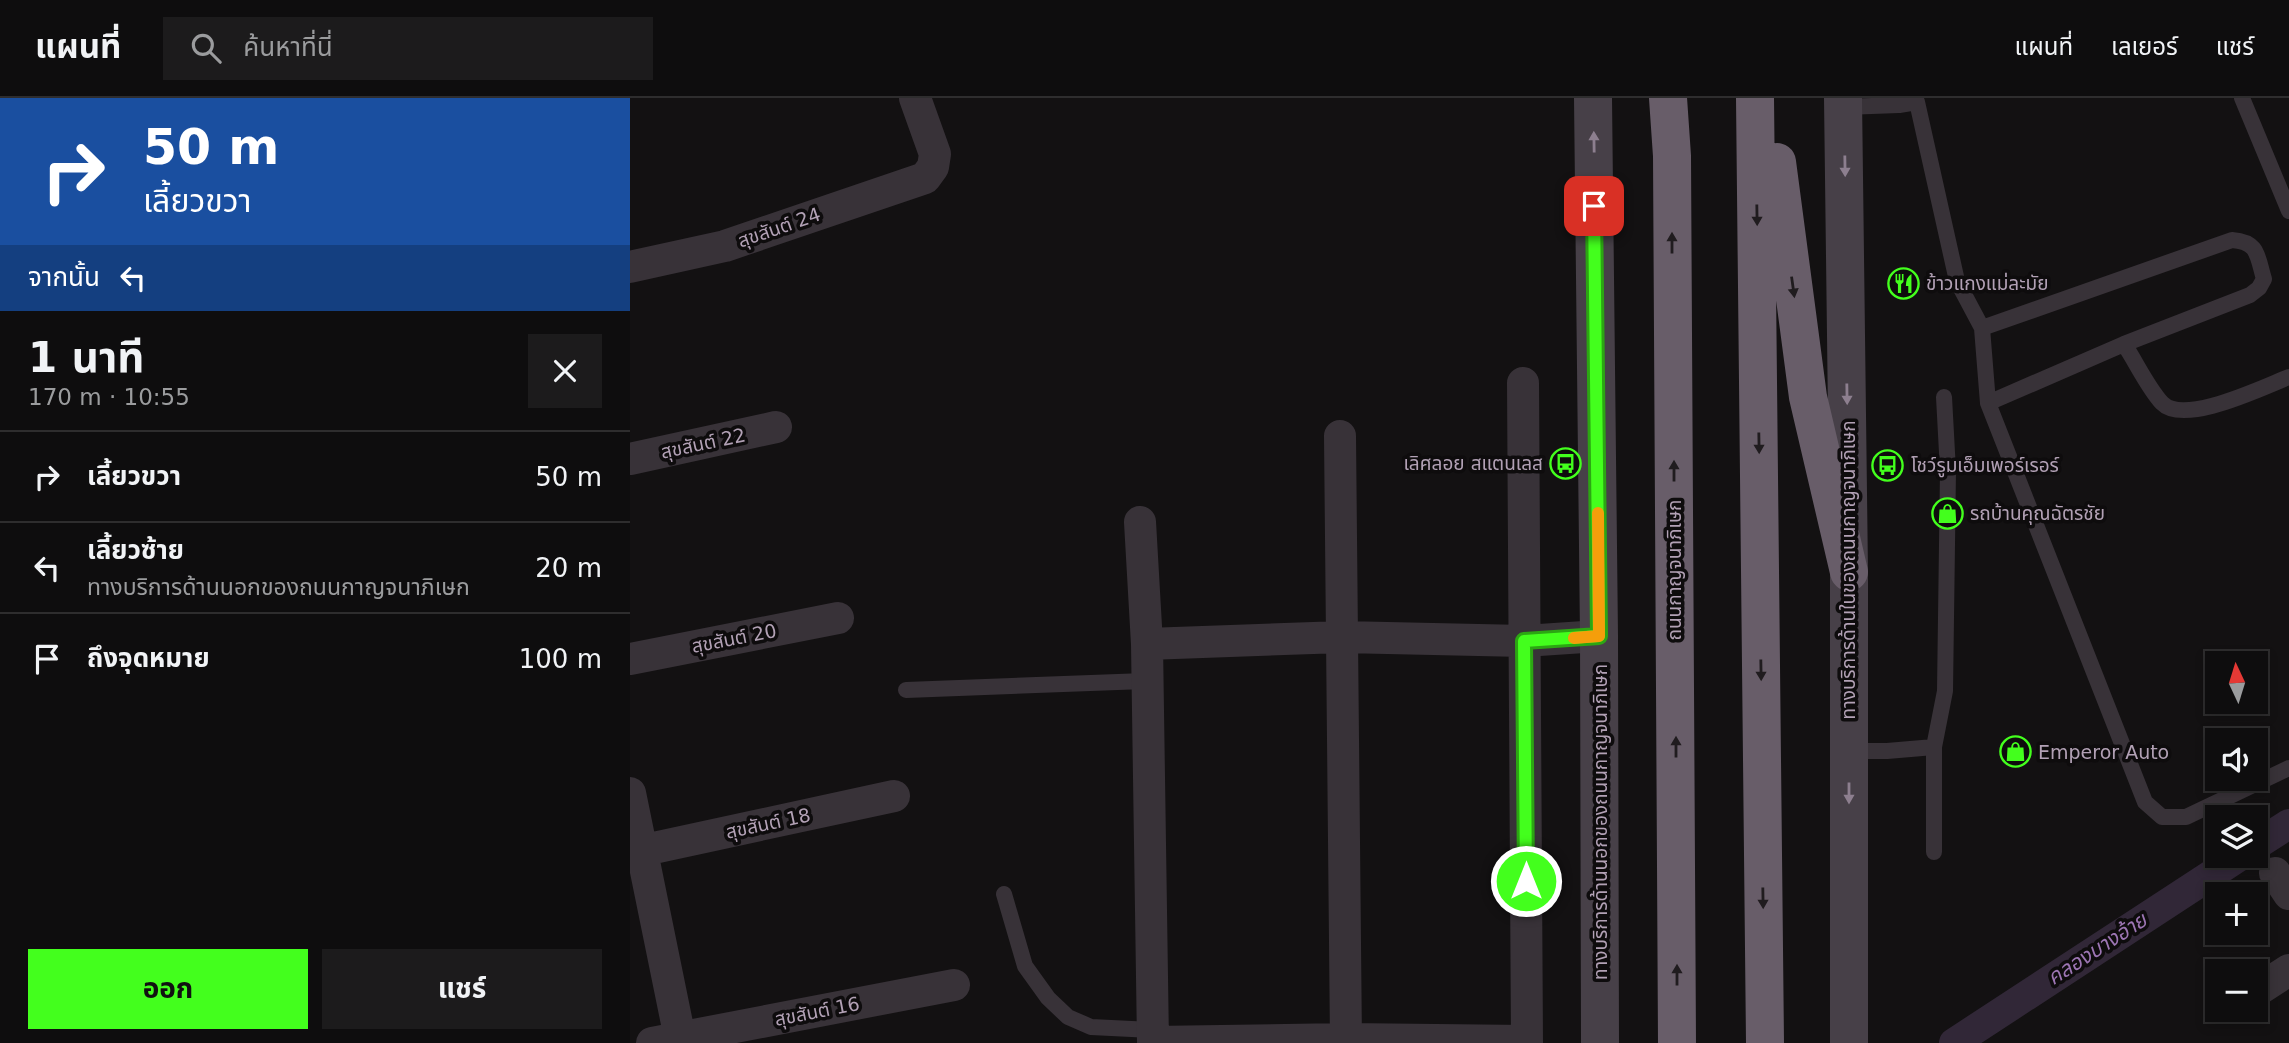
<!DOCTYPE html>
<html lang="th">
<head>
<meta charset="utf-8">
<style>
  body { margin:0; font-family:"DejaVu Sans","Noto Sans Thai",sans-serif; background:#1c1b1c; color:#f1f3f6; height:100vh; display:flex; flex-direction:column; font-size:26px; white-space:nowrap }
  * { box-sizing:border-box; margin:0 }
  p { font-size:23px; color:#9b9c9e }
  .icon { flex:none; width:38px; height:38px; fill:none; stroke:currentColor; stroke-width:2; stroke-linecap:round; stroke-linejoin:round }
  .map { position:relative; flex:1; overflow:hidden }
  .side { display:flex; flex-direction:column; background:#0e0d0e; width:630px }
  .side>* { flex:none }
  .top-card { background:#1a4fa0; color:#fff; overflow:hidden }
  .needle { width:46px; rotate:356deg }
  .buttons { position:absolute; left:1575px; top:553px; display:grid; gap:14px }
  .buttons a { display:grid; place-items:center; width:63px; height:63px; border-radius:0px; background:#0e0d0e; box-shadow:0 4px 10px #0003,0 0 0 2px #2e2d2e; font-size:35px }
  .pin { position:absolute; display:grid; place-items:center; width:60px; height:60px; color:#fff; margin:-30px; border-radius:14px; box-shadow:0 4px 10px #0006 }
  .me { position:absolute; width:77px; margin:-38px; rotate:0deg; stroke-linejoin:round; filter:drop-shadow(0 0 5px #0008) }
  .turn { display:flex; align-items:center; gap:24px; height:147px; padding:0 28px; font-size:32px }
  .turn .icon { width:91px; height:91px; stroke-width:2.5 }
  .turn b { display:block; font-size:49px; line-height:60px }
  .then { display:flex; align-items:center; height:66px; padding:0 28px; background:#0003; gap:14px; font-size:26px }
  .round { display:grid; place-items:center; flex:none; width:74px; height:74px; border-radius:0px; background:#1c1b1c }
  .summary { display:flex; align-items:center; justify-content:space-between; height:119px; padding:0 28px }
  h1 { font-size:42px; font-weight:700; line-height:52px }
  .action { display:flex; gap:14px; margin-top:auto; padding:14px 28px }
  .action a { flex:1; height:80px; border-radius:0px; background:#43ff1d; color:#111; font-size:28px; font-weight:700; line-height:80px; text-align:center }
  .action a+a { background:#1c1b1c; color:#f1f3f6 }
  ul { padding:0; list-style:none }
  li { display:flex; align-items:center; gap:21px; height:91px; padding:0 28px; border-top:2px solid #2e2d2e }
  li div { flex:1 }
  li b { display:block; font-size:26px }
  li em { font-style:normal }
  header { display:flex; align-items:center; gap:42px; box-sizing:border-box; height:98px; padding:0 35px; background:#0e0d0e; border-bottom:2px solid #2e2d2e }
  header strong { font-size:33px }
  nav { display:flex; gap:38px; margin-inline-start:auto; font-size:24px }
  .search { width:490px; height:63px; background:#1c1b1c; display:flex; align-items:center; gap:18px; box-sizing:border-box; padding:0 24px; border-radius:0px; color:#9b9c9e; font-size:26px }
  main { display:flex; flex:1; min-height:0 }
  .map>svg:first-child { display:block }
</style>
</head>
<body>
<header>
<strong>แผนที่</strong>
<div class="search"><svg class="icon" aria-label="search" viewBox="0 0 24 24"><circle cx="10" cy="10" r="6"/><path d="M15 15l6 6"/></svg>ค้นหาที่นี่</div>
<nav><a>แผนที่</a><a>เลเยอร์</a><a>แชร์</a></nav>
</header>
<main>
<section class="side">
<div class="top-card">
<div class="turn"><svg class="icon" aria-label="right" viewBox="0 0 24 24"><path d="M7 20v-9h11M14 6l5 5-5 5"/></svg><div><b>50 m</b>เลี้ยวขวา</div></div>
<div class="then">จากนั้น<svg class="icon" aria-label="left" viewBox="0 0 24 24"><path d="M17 20v-9H6M10 6l-5 5 5 5"/></svg></div>
</div>
<div class="summary"><div><h1>1 นาที</h1><p>170 m · 10:55</p></div><a class="round"><svg class="icon" aria-label="close" viewBox="0 0 24 24"><path d="M6 6l12 12M18 6L6 18"/></svg></a></div>
<ul>
<li><svg class="icon" aria-label="right" viewBox="0 0 24 24"><path d="M7 20v-9h11M14 6l5 5-5 5"/></svg><div><b>เลี้ยวขวา</b></div><em>50 m</em></li>
<li><svg class="icon" aria-label="left" viewBox="0 0 24 24"><path d="M17 20v-9H6M10 6l-5 5 5 5"/></svg><div><b>เลี้ยวซ้าย</b><p>ทางบริการด้านนอกของถนนกาญจนาภิเษก</p></div><em>20 m</em></li>
<li><svg class="icon" aria-label="arrive" viewBox="0 0 24 24"><path d="M6 21V4h12l-3 4 3 4H6"/></svg><div><b>ถึงจุดหมาย</b></div><em>100 m</em></li>
</ul>
<div class="action"><a>ออก</a><a>แชร์</a></div>
</section>
<div class="map">
<svg width="1659" height="945" viewBox="0 0 1659 945">
  <rect width="100%" height="100%" fill="#131112"/>
  <g fill="none" stroke-linecap="round" stroke-linejoin="round">
    <path stroke="#312737" stroke-width="30" d="M 1626,747 L 1659,726
      M 1324,945 L 1610,758"/>
    <path stroke="#383238" stroke-width="16" d="M 1612,0 L 1659,113
      M 1214,9 L 1269,7 L 1287,4 L 1327,183 L 1352,230 L 1358,305 L 1515,704 L 1532,719 L 1556,719 L 1659,670
      M 1352,230 L 1602,142 C 1629,144 1627,158 1634,181 L 1629,190 L 1620,197 L 1494,246 L 1358,305
      M 1494,246 C 1506,264 1518,290 1532,305 C 1554,328 1633,289 1659,279
      M 276,592 L 515,583
      M 1219,653 L 1257,653 L 1304,649 L 1315,593 L 1318,373 L 1314,299
      M 1304,754 L 1304,649
      M 374,796 L 395,868 L 418,900 L 438,919 L 461,929 L 522,932"/>
    <path stroke="#383238" stroke-width="32" d="M 0,169 L 95,148 L 295,80 L 303,69 L 305,56 L 285,0
      M 893,285 L 897,945
      M 710,338 L 716,945
      M 0,361 L 146,329
      M 510,424 L 517,546 L 523,945
      M 517,546 L 712,539 L 894,543 L 969,538
      M 0,561 L 208,520
      M 0,695 L 51,945
      M 0,755 L 264,698
      M 1645,775 L 1659,796
      M 1628,892 L 1659,872
      M 523,944 L 716,941 L 897,943
      M 22,945 L 324,887"/>
    <path stroke="#474048" stroke-width="38" d="M 963,0 L 969,538 L 970,945
      M 1213,0 L 1219,474 L 1219,945"/>
    <path stroke="#685d69" stroke-width="38" d="M 1038,0 L 1042,58 L 1047,945
      M 1125,0 L 1135,945
      M 1147,64 L 1178,299 L 1219,474"/>
  </g>
  <defs><path id="oneway-solid" d="M-6-.8H1V-3.2L6.5 0L1 3.2V.8H-6Z" transform="scale(1.75)"/></defs>
  <g fill="#8d7f8f">
    <use href="#oneway-solid" transform="translate(964 44) rotate(-91)"/>
    <use href="#oneway-solid" transform="translate(1215 68) rotate(89)"/>
    <use href="#oneway-solid" transform="translate(1217 296) rotate(89)"/>
    <use href="#oneway-solid" transform="translate(1219 695) rotate(90)"/>
  </g>
  <g fill="#201c1f">
    <use href="#oneway-solid" transform="translate(1127 117) rotate(89)"/>
    <use href="#oneway-solid" transform="translate(1042 145) rotate(-90)"/>
    <use href="#oneway-solid" transform="translate(1163 189) rotate(82)"/>
    <use href="#oneway-solid" transform="translate(1129 345) rotate(89)"/>
    <use href="#oneway-solid" transform="translate(1044 373) rotate(-90)"/>
    <use href="#oneway-solid" transform="translate(1131 572) rotate(89)"/>
    <use href="#oneway-solid" transform="translate(1046 649) rotate(-90)"/>
    <use href="#oneway-solid" transform="translate(1133 800) rotate(89)"/>
    <use href="#oneway-solid" transform="translate(1047 877) rotate(-90)"/>
  </g>
  <g fill="none" stroke-linecap="round" stroke-linejoin="round">
    <defs>
      <path id="route" d="M 896,783 L 894,543 L 969,538 L 964,108"/>
    </defs>
    <use href="#route" stroke="#2ca613" stroke-width="18"/>
    <use href="#route" stroke="#43ff1d" stroke-width="12"/>
    <path stroke="#f59e0b" stroke-width="12" d="M 944,540 L 969,538 L 968,415"/>
  </g>
  <defs>
    <symbol id="restaurant-ring" viewBox="-11 -11 22 22"><circle r="9.5" fill="#0e0c0d" stroke="#43ff1d" stroke-width="1.5"/><path d="M-5-6h1v4h1v-4h1v4h1v-4h1v5L-1.5 .5V6h-2V.5L-5-1ZM5-6V6H3V1.5H1.5Q1.5-4 5-6Z" fill="#43ff1d"/></symbol>
    <symbol id="bus-ring" viewBox="-11 -11 22 22"><circle r="9.5" fill="#0e0c0d" stroke="#43ff1d" stroke-width="1.5"/><path d="M-5-6H5V4H4V6H2V4H-2V6H-4V4H-5ZM-3.5-4V0h7V-4ZM-3.5 1.2v1.5H-2V1.2ZM2 1.2v1.5H3.5V1.2Z" fill="#43ff1d"/></symbol>
    <symbol id="shop-ring" viewBox="-11 -11 22 22"><circle r="9.5" fill="#0e0c0d" stroke="#43ff1d" stroke-width="1.5"/><path d="M-5-2.5h2.3a2.7 3.5 0 0 1 5.4 0H5L5.5 6h-11ZM-1.5-2.5h3a1.5 2.3 0 0 0-3 0Z" fill="#43ff1d"/></symbol>
  </defs>
  <g fill-rule="evenodd">
    <use href="#restaurant-ring" x="1256" y="168" width="35" height="35"/>
    <use href="#bus-ring" x="918" y="348" width="35" height="35"/>
    <use href="#bus-ring" x="1240" y="350" width="35" height="35"/>
    <use href="#shop-ring" x="1300" y="398" width="35" height="35"/>
    <use href="#shop-ring" x="1368" y="636" width="35" height="35"/>
  </g>
  <g text-anchor="middle" dominant-baseline="central" stroke-width="7" stroke-linejoin="round" paint-order="stroke">
    <g font-size="19" fill="#b2a1b5" stroke="#0e0c0d">
      <text transform="translate(149 129) rotate(-19)">สุขสันต์ 24</text>
      <text transform="translate(73 345) rotate(-12)">สุขสันต์ 22</text>
      <text transform="translate(1044 472) rotate(-90)">ถนนกาญจนาภิเษก</text>
      <text transform="translate(1218 472) rotate(-90)">ทางบริการด้านในของถนนกาญจนาภิเษก</text>
      <text transform="translate(104 540) rotate(-11)">สุขสันต์ 20</text>
      <text transform="translate(970 724) rotate(-90)">ทางบริการด้านนอกของถนนกาญจนาภิเษก</text>
      <text transform="translate(138 725) rotate(-12)">สุขสันต์ 18</text>
      <text transform="translate(187 913) rotate(-11)">สุขสันต์ 16</text>
    </g>
    <g font-size="19" fill="#b2a1b5" stroke="#0e0c0d" text-anchor="start">
      <text x="1296" y="185">ข้าวแกงแม่ละมัย</text>
      <text x="913" y="365" text-anchor="end">เลิศลอย สแตนเลส</text>
      <text x="1281" y="367">โชว์รูมเอ็มเพอร์เรอร์</text>
      <text x="1340" y="415">รถบ้านคุณฉัตรชัย</text>
      <text x="1408" y="654">Emperor Auto</text>
    </g>
    <g font-size="21" font-style="italic" fill="#9c75b3" stroke="#0e0c0d">
      <text transform="translate(1467 851) rotate(-33)">คลองบางอ้าย</text>
    </g>
  </g>
</svg>
<div class="buttons">
<a><svg class="needle" viewBox="-14 -14 28 28"><path d="M0-13l5 13h-10z" fill="#e53935"/><path d="M0 13l5-13h-10z" fill="#9b9c9e"/></svg></a>
<a><svg class="icon" aria-label="sound" viewBox="0 0 24 24"><path d="M4 9h4l5-4v14l-5-4H4zM17 9q2 3 0 6"/></svg></a>
<a><svg class="icon" aria-label="layers" viewBox="0 0 24 24"><path d="M12 4l9 5-9 5-9-5zM3 14l9 5 9-5"/></svg></a>
<a>+</a>
<a>−</a>
</div>
<div class="pin" style="left:964px;top:108px;background:#d93025"><svg class="icon" aria-label="arrive" viewBox="0 0 24 24"><path d="M6 21V4h12l-3 4 3 4H6"/></svg></div>
<svg class="me" style="left:896px;top:783px" viewBox="-20 -20 40 40"><circle r="17" fill="#43ff1d" stroke="#fff" stroke-width="3"/><path d="M0-11L8 9 0 5-8 9z" fill="#fff"/></svg>
</div>
</main>
</body>
</html>
